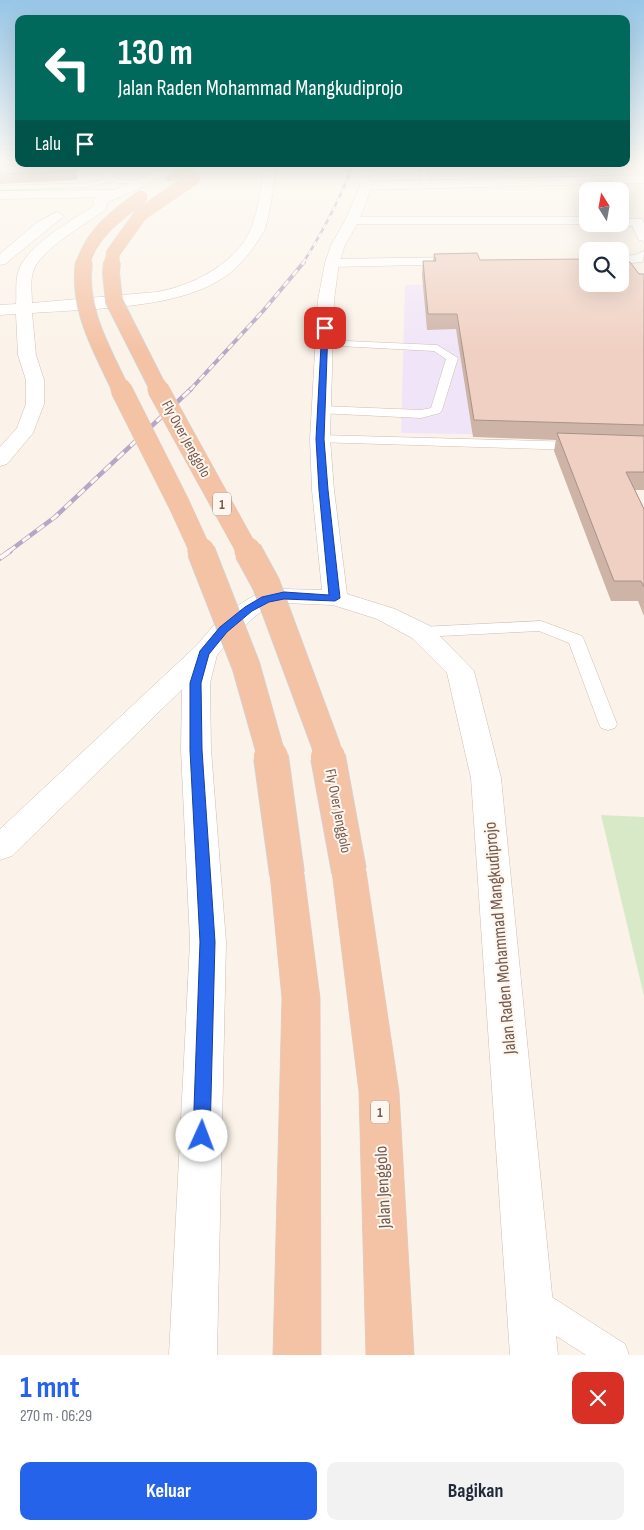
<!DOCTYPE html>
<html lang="id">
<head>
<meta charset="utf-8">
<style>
  body { margin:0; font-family:"Sofia Sans Condensed",sans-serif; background:#f2f2f3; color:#1f2937; height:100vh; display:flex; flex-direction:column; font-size:19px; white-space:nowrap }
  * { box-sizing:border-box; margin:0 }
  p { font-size:16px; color:#747a83 }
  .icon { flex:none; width:28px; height:28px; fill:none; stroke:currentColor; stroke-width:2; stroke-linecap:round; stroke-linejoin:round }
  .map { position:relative; height:1355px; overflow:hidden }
  .sheet { display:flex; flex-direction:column; background:#fff; flex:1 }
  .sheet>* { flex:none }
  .guide { position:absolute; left:15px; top:15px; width:615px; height:152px; border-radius:10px; box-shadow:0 5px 20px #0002; background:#00695c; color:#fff; overflow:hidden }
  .needle { width:32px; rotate:349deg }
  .fabs { position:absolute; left:579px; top:182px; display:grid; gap:10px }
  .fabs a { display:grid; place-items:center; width:50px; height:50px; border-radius:10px; background:#fff; box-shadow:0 5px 20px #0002; font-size:25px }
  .pin { position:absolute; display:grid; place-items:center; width:42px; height:42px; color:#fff; margin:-21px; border-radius:10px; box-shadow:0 2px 8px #0006 }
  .me { position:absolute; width:55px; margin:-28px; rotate:2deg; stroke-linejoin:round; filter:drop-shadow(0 0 4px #0008) }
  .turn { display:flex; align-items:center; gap:18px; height:105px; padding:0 20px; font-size:22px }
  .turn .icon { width:65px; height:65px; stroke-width:2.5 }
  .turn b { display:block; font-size:35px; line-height:42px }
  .then { display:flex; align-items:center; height:48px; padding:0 20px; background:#0003; gap:10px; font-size:19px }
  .round { display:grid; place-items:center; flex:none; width:52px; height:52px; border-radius:10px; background:#f2f2f3 }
  .summary { display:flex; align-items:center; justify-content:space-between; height:85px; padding:0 20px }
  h1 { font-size:30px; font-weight:700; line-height:38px; color:#2563eb }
  .cta { display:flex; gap:10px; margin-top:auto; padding:10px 20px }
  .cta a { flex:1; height:58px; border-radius:10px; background:#2563eb; color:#fff; font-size:20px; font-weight:700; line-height:58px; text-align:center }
  .cta a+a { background:#f2f2f3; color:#1f2937 }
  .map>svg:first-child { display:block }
</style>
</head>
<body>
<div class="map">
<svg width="644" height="1355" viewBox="0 0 644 1355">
  <rect width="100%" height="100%" fill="#fbf3e9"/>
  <path fill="#f0e5f8" d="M 644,284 L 644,437 L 401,433 L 405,285 Z"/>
  <path fill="#d8e9c7" d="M 601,815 L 644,817 L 644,996 Z"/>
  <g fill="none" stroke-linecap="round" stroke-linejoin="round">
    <defs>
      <path id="service" d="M 419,164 L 426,164 L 429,186 L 422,184 Z
        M 50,167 L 108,169 L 112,171 L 112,178 L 141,181 L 145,183 L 141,185 L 108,182 L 87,187 L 0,190 L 0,186 L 87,183 L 104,179 L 104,173 L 53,171 L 49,169 Z
        M 324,340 L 437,345 L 458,358 L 442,410 L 440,413 L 421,418 L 318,413 L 316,410 L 322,406 L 421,410 L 431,408 L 446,359 L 434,351 L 320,345 L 319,343 L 320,341 Z
        M 320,435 L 577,442 L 583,446 L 577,450 L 315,442 L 314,439 Z
        M 541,621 L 582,636 L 584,640 L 617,724 L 615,728 L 608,730 L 601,728 L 599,724 L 569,643 L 539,631 L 421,637 L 415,636 L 413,632 L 415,628 L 421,627 Z
        M 536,1290 L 547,1294 L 625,1344 L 629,1355 L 586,1355 L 525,1316 L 521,1305 L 525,1294 Z"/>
      <path id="minor" d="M 0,163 L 24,164 L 19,166 L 0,166 Z
        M 644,175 L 644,183 L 366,190 L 360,186 L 366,182 Z
        M 117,190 L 121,191 L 123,194 L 121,197 L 0,199 L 0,191 Z
        M 352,217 L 588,217 L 588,224 L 593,224 L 347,224 L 345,221 L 347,218 Z
        M 620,218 L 642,219 L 644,223 L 644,241 L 639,240 L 632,226 L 615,225 L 620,224 Z
        M 644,251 L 643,262 L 620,264 L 620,256 L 635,255 Z
        M 461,257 L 466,258 L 468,261 L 466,264 L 332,267 L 327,266 L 325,263 L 327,260 L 332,259 Z
        M 204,645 L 213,647 L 217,653 L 213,659 L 12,856 L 0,860 L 0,829 L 195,647 Z"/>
      <path id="tertiary" d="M 168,164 L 182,164 L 145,186 L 108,202 L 105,210 C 86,224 39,250 33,272 C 30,281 32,294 32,303 L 156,292 C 190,287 238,263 251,228 C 259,209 261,185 265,164 L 277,164 C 275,177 269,221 264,231 C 253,250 238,270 218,281 C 172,309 86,309 32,313 L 36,355 L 44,380 L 44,404 L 33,433 L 7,464 L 0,466 L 0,447 L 17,428 L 26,404 L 26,380 L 18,355 L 16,314 L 0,315 L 0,305 L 16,304 C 17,294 15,283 18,273 C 24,246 73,220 95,205 L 93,201 L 95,198 L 137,180 Z
        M 344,164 C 364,163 366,168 372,186 L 359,221 L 345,245 L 339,263 L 334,300 L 330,439 L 334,490 L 347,594 L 395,609 L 430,626 L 474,671 L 501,778 L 558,1355 L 510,1355 L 471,778 L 447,673 L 412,638 L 377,619 L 333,605 L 284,603 L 273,605 L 258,614 L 233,636 L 217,655 L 210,683 L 211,750 L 226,942 L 217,1355 L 169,1355 L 190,942 L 181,750 L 182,683 L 191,653 L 195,647 L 215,624 L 240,604 L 257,594 L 266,591 L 284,589 L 322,590 L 312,490 L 310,439 L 318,300 L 325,263 L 331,245 L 345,221 L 360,186 L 356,173 Z
        M 57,212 L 64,216 L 5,264 L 0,265 L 0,254 L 36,223 Z"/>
      <path id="trunk" d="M 189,164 L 203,164 L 175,181 L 167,181 L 165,178 Z
        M 349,859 L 361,862 L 366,871 L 399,1092 L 414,1355 L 366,1355 L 359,1092 L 332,871 L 337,862 Z
        M 287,862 L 299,865 L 304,874 L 320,998 L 321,1355 L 273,1355 L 282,998 L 270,874 L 275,865 Z"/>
    </defs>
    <use href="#service" stroke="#cfbcb1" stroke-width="1"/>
    <use href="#minor" stroke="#cfbcb1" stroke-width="1"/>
    <use href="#tertiary" stroke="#cfbcb1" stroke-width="1"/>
    <use href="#trunk" stroke="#d8d0cd" stroke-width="1"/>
    <use href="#service" fill="#fff" fill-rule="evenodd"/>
    <use href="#minor" fill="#fff" fill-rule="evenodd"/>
    <use href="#tertiary" fill="#fff" fill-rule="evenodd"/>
    <use href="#trunk" fill="#f4c2a4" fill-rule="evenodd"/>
    <defs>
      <path id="rail-far3" d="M 303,263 C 323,231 340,200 353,164"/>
      <path id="rail-far2" d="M 190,390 L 263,311 L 304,262"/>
      <path id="rail-far1" d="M 8,552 L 55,517 L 191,389"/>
      <path id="rail" d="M 0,558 L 10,551"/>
    </defs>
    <use href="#rail-far3" stroke="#b5a7c5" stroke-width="2.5"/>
    <use href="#rail-far2" stroke="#b5a7c5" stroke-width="4"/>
    <use href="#rail-far1" stroke="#b5a7c5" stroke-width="4.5"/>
    <use href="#rail" stroke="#b5a7c5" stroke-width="5.5"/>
    <use href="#rail-far3" stroke="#fef7ef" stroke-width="2" stroke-dasharray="5" stroke-linecap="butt"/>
    <use href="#rail-far2" stroke="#fef7ef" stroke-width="2.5" stroke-dasharray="7" stroke-linecap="butt"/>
    <use href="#rail-far1" stroke="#fef7ef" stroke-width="3" stroke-dasharray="9" stroke-linecap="butt"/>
    <use href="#rail" stroke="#fef7ef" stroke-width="4" stroke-dasharray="11" stroke-linecap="butt"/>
    <defs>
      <path id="trunk-bridge-far4" d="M 83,263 C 92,233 117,215 141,197
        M 112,263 L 113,253 L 141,214 L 194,178"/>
      <path id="trunk-bridge-far3" d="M 84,262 C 77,308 102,350 121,390
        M 112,262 L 111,273 L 114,301 L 159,390"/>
      <path id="trunk-bridge-far2" d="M 121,389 L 179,504 L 201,552
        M 158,389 L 248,552"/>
      <path id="trunk-bridge-far1" d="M 201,551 L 246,666 L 272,758
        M 248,551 L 266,584 L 326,746 L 328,758"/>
      <path id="trunk-bridge" d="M 271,757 L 287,874
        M 328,757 L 349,871"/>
    </defs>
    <use href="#trunk-bridge-far4" stroke="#d8d0cd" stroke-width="14" stroke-linecap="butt"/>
    <use href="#trunk-bridge-far3" stroke="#d8d0cd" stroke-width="18" stroke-linecap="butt"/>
    <use href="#trunk-bridge-far2" stroke="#d8d0cd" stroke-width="22" stroke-linecap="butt"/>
    <use href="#trunk-bridge-far1" stroke="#d8d0cd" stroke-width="29" stroke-linecap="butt"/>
    <use href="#trunk-bridge" stroke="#d8d0cd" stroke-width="36" stroke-linecap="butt"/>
    <use href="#trunk-bridge-far4" stroke="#f4c2a4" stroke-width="13"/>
    <use href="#trunk-bridge-far3" stroke="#f4c2a4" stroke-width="16"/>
    <use href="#trunk-bridge-far2" stroke="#f4c2a4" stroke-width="21"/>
    <use href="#trunk-bridge-far1" stroke="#f4c2a4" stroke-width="27"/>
    <use href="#trunk-bridge" stroke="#f4c2a4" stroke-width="34"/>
  </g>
  <path fill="#ceb3a7" d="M 25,164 L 76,164 L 77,180 L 0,184 L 0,165 Z
    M 434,254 L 480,260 L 644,274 L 644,490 L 635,490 L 644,509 L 644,616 L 638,601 L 611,601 L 554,451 L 556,440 L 473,437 L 456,329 L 427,330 L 422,275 L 423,261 L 433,261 Z"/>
  <path fill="#f0d0c2" stroke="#a89288" d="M 30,164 L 76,164 L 76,171 L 0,174 L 0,165 Z
    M 477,253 L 480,260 L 588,259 L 588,284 L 620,284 L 620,262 L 630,262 L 639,274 L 644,274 L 644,425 L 474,420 L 457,314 L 428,314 L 423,261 L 436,261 L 434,254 Z
    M 557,433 L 644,436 L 644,472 L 626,472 L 644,509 L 644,587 L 641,581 L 614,581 Z"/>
  <linearGradient id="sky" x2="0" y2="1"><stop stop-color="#97c6e7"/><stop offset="0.46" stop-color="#fdfaf5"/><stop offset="1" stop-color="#fdfaf5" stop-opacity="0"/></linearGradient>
  <rect width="644" height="352" fill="url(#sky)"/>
  <path fill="#2563eb" stroke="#184099" d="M 322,327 L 328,328 L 324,439 L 328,490 L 340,598 L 335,601 L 284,599 L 269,602 L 252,611 L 227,632 L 209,654 L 201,683 L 202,750 L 215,942 L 210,1136 L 208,1141 L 202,1144 L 196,1141 L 193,1136 L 200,942 L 190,750 L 190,683 L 200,651 L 220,627 L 245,607 L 262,597 L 284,592 L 329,595 L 319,490 L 316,439 Z"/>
  <g text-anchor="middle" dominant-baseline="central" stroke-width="4" stroke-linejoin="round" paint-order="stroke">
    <g fill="#fef7ef" stroke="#9e887e" stroke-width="1">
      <rect x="213" y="492.5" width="18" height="23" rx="4"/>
      <rect x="371" y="1100.5" width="18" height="23" rx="4"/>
    </g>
    <g font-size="14" font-weight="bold" fill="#75584d">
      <text x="222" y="504">1</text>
      <text x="380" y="1112">1</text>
    </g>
    <g font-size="15" fill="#75584d" stroke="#fef7ef">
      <text transform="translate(186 439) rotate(61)">Fly Over Jenggolo</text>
      <text transform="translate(338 811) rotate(79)">Fly Over Jenggolo</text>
    </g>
    <g font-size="18" fill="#75584d" stroke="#fef7ef">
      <text transform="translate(500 938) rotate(-95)">Jalan Raden Mohammad Mangkudiprojo</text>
      <text transform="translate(383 1187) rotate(-93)">Jalan Jenggolo</text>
    </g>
  </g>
</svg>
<div class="fabs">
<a><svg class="needle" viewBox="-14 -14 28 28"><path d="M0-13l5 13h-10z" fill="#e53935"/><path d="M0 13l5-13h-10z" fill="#747a83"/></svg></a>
<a><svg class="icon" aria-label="search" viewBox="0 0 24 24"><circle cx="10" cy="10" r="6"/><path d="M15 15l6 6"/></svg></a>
</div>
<div class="pin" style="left:325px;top:328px;background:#d93025"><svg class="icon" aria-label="arrive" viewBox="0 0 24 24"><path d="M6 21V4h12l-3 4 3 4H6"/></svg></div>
<svg class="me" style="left:202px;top:1136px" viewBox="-20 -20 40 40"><circle r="19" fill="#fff"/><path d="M0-13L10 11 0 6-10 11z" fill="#2563eb"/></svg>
<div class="guide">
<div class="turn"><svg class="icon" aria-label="left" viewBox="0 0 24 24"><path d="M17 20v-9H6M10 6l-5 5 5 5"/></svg><div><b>130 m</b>Jalan Raden Mohammad Mangkudiprojo</div></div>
<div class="then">Lalu<svg class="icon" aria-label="arrive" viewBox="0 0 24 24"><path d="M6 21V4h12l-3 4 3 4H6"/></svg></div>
</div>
</div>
<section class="sheet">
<div class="summary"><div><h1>1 mnt</h1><p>270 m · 06:29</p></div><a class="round" style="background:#d93025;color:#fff"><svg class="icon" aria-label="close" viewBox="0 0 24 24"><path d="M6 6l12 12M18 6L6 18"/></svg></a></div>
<div class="cta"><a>Keluar</a><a>Bagikan</a></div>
</section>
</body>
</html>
